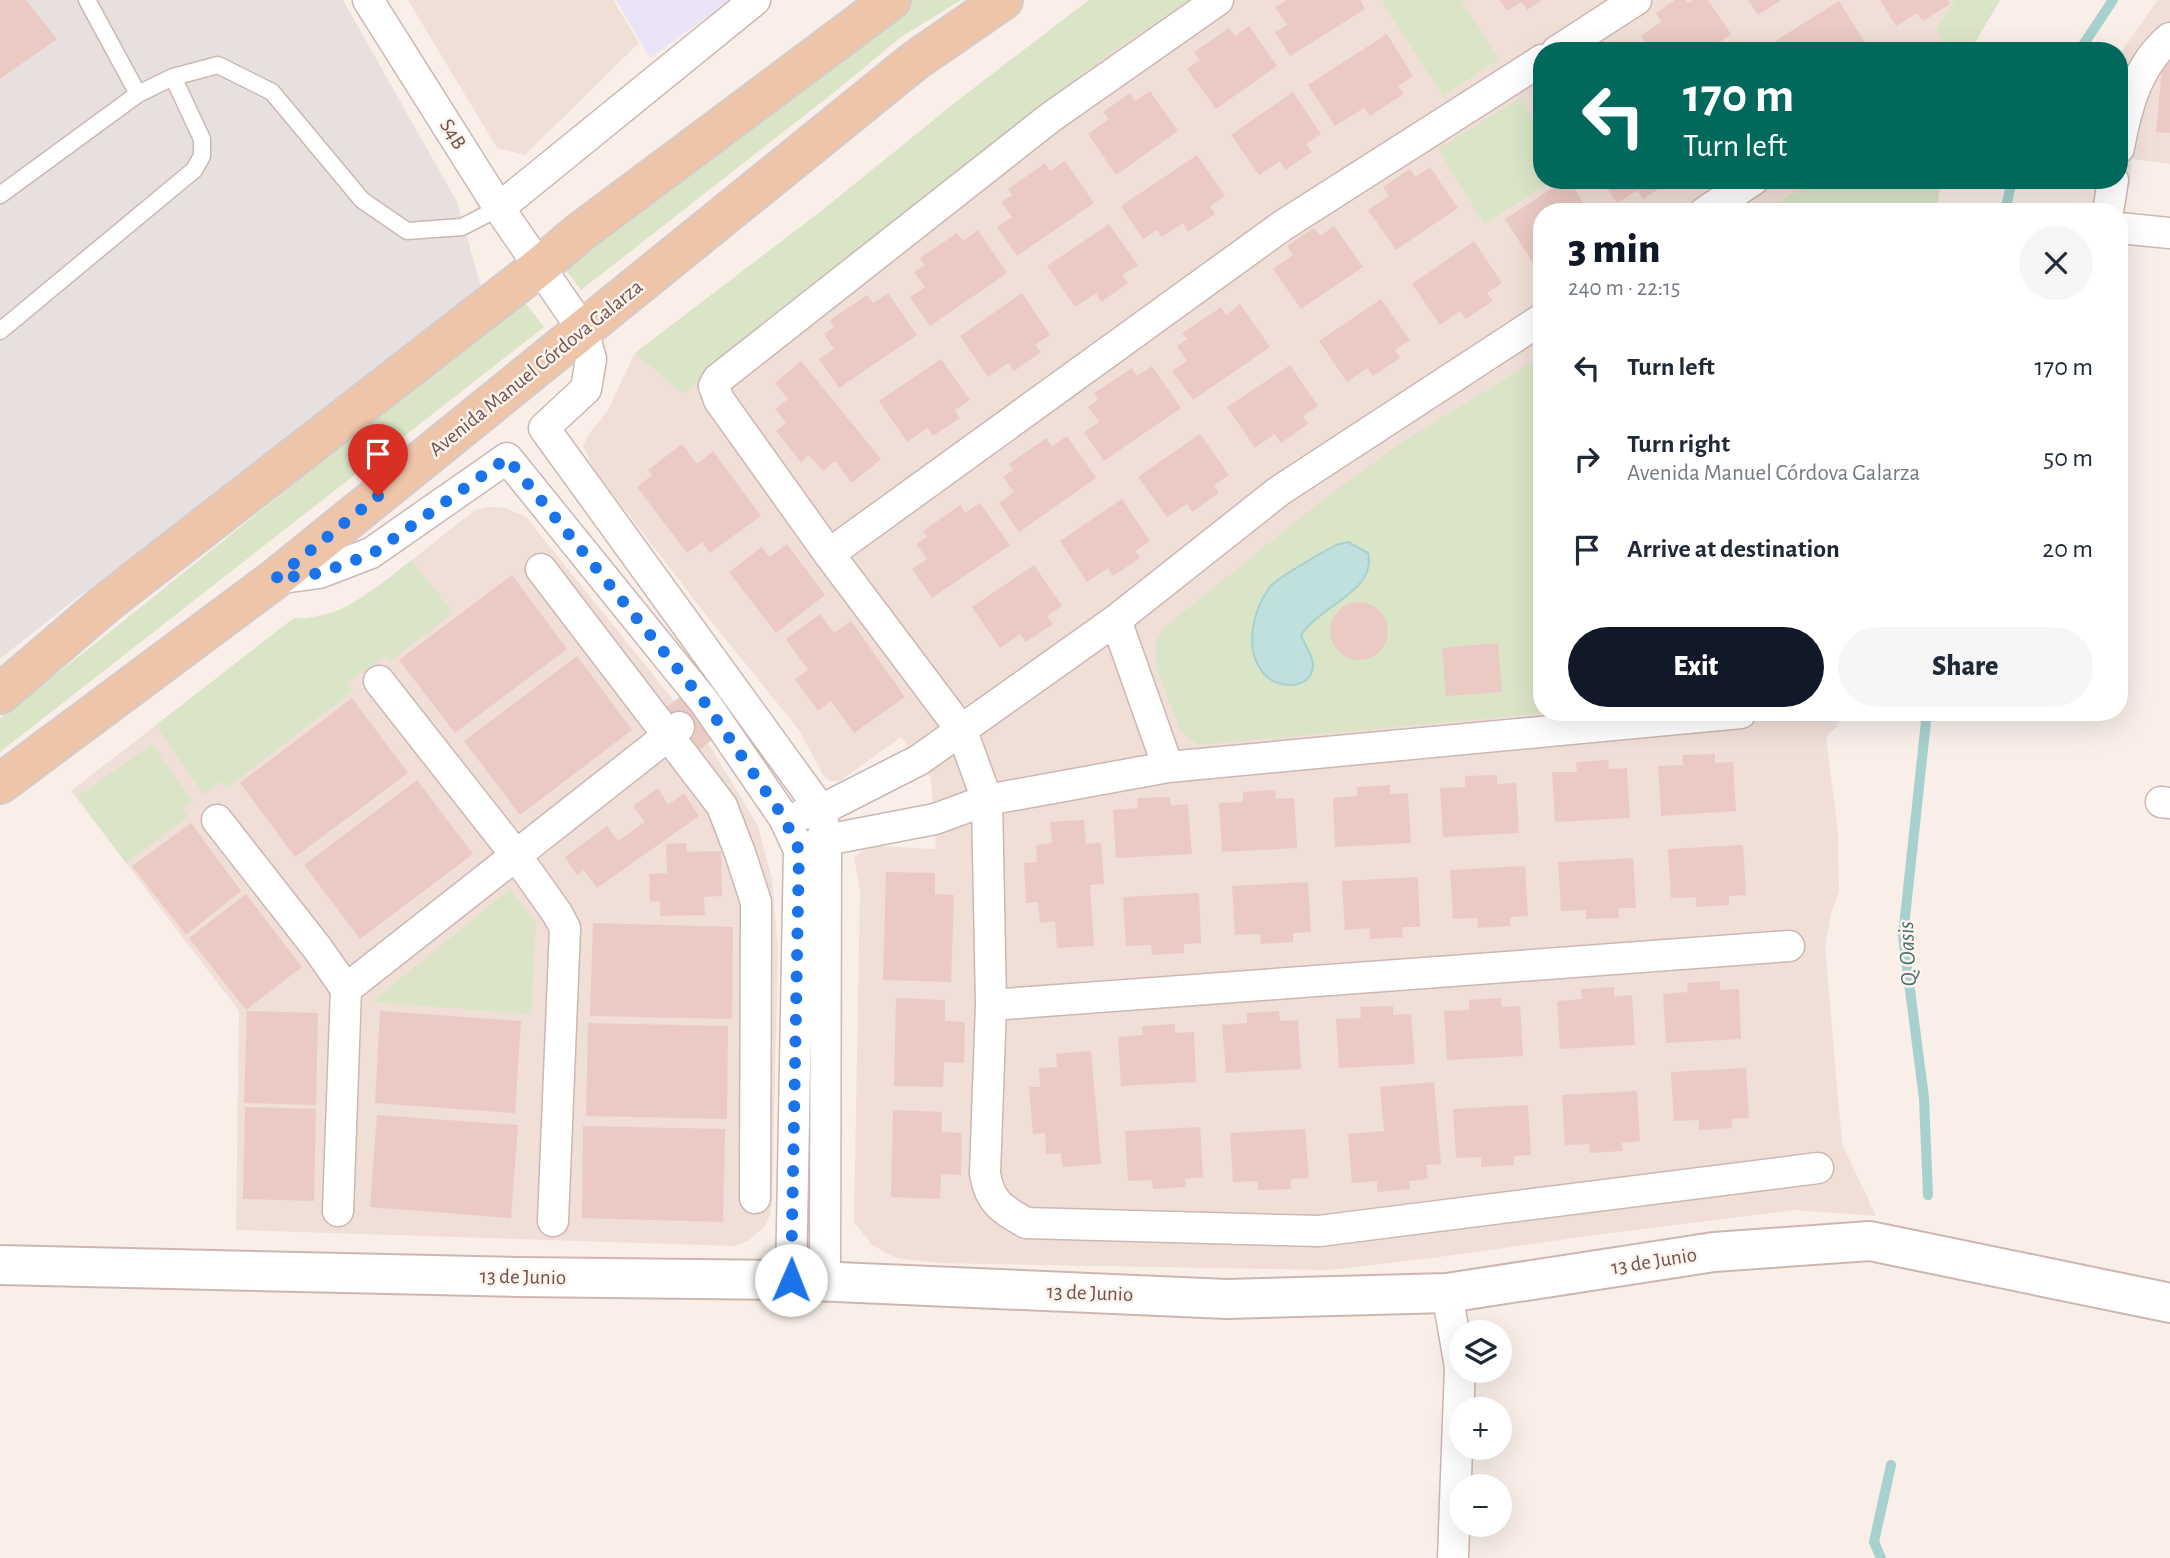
<!DOCTYPE html>
<html lang="en">
<head>
<meta charset="utf-8">
<style>
  body { margin:0; font-family:"Alegreya Sans",sans-serif; background:#f6f6f7; color:#1f2937; height:100vh; display:flex; flex-direction:column; font-size:26px; white-space:nowrap }
  * { box-sizing:border-box; margin:0 }
  p { font-size:23px; color:#747a83 }
  .icon { flex:none; width:38px; height:38px; fill:none; stroke:currentColor; stroke-width:2; stroke-linecap:round; stroke-linejoin:round }
  .map { position:relative; flex:1; overflow:hidden }
  .details { position:absolute; left:1533px; top:203px; width:595px; height:518px; display:flex; flex-direction:column; background:#fff; border-radius:28px; box-shadow:0 7px 28px #0002 }
  .details>* { flex:none }
  .banner { position:absolute; left:1533px; top:42px; width:595px; height:147px; border-radius:28px; box-shadow:0 7px 28px #0002; background:#00695c; color:#fff; overflow:hidden }
  .controls { position:absolute; left:1449px; top:1320px; display:grid; gap:14px }
  .controls a { display:grid; place-items:center; width:63px; height:63px; border-radius:50%; background:#fff; box-shadow:0 7px 28px #0002; font-size:35px }
  .pin { position:absolute; display:grid; place-items:center; width:60px; height:60px; color:#fff; margin:-72px -30px; border-radius:50% 50% 50% 0; rotate:-45deg; box-shadow:0 0 7px #0007 }
  .pin .icon { rotate:45deg }
  .me { position:absolute; width:77px; margin:-38px; rotate:1deg; stroke-linejoin:round; filter:drop-shadow(0 0 5px #0008) }
  .turn { display:flex; align-items:center; gap:24px; height:147px; padding:0 35px; font-size:32px }
  .turn .icon { width:91px; height:91px; stroke-width:2.5 }
  .turn b { display:block; font-size:49px; line-height:60px }
  .round { display:grid; place-items:center; flex:none; width:74px; height:74px; border-radius:37px; background:#f6f6f7 }
  .overview { display:flex; align-items:center; justify-content:space-between; height:119px; padding:0 35px }
  h1 { font-size:42px; font-weight:800; line-height:52px; color:#111827 }
  .button { display:flex; gap:14px; margin-top:auto; padding:14px 35px }
  .button a { flex:1; height:80px; border-radius:42px; background:#111827; color:#fff; font-size:28px; font-weight:800; line-height:80px; text-align:center }
  .button a+a { background:#f6f6f7; color:#1f2937 }
  ul { padding:0; list-style:none }
  li { display:flex; align-items:center; gap:21px; height:91px; padding:0 35px }
  li div { flex:1 }
  li b { display:block; font-size:26px }
  li em { font-style:normal }
  .map>svg:first-child { display:block }
</style>
</head>
<body>
<div class="map">
<svg width="2170" height="1558" viewBox="0 0 2170 1558">
  <rect width="100%" height="100%" fill="#f9eee8"/>
  <path fill="#f0dfd7" d="M 408,0 L 613,0 L 639,43 L 525,155 L 497,148 Z
    M 1089,0 L 2000,0 L 1970,51 L 1542,51 L 1542,180 L 1941,180 L 1936,212 L 1542,212 L 1542,712 L 1838,712 L 1837,726 L 1826,737 L 1838,832 L 1839,892 L 1831,913 L 1825,947 L 1842,1144 L 1876,1216 L 1793,1210 L 1587,1236 L 1432,1258 L 1329,1270 L 938,1263 L 896,1258 L 872,1245 L 854,1222 L 860,890 L 854,857 L 861,851 L 873,846 L 936,849 L 931,778 L 901,737 L 840,781 L 831,781 L 825,778 L 799,730 L 703,611 L 595,471 L 583,446 L 588,435 L 607,412 L 635,353 L 820,212 L 961,98 Z
    M 2158,0 L 2170,0 L 2170,164 L 2132,159 L 2130,186 L 2070,181 L 2119,180 L 2119,55 Z
    M 490,507 L 506,508 L 526,517 L 708,743 L 758,826 L 772,879 L 778,951 L 772,1198 L 770,1216 L 763,1228 L 748,1241 L 735,1246 L 236,1230 L 239,1011 L 71,791 L 294,618 L 303,619 L 331,613 L 347,607 L 393,575 L 475,510 Z"/>
  <path fill="#e8e0de" d="M 0,0 L 343,0 L 457,202 L 481,287 L 288,442 L 70,603 L 0,659 Z"/>
  <path fill="#ebe4f6" d="M 616,0 L 730,0 L 650,58 Z"/>
  <path fill="#dae5c8" d="M 911,0 L 961,0 L 901,37 L 837,90 L 581,290 L 560,263 Z
    M 1089,0 L 1190,0 L 1112,52 L 1043,104 L 683,394 L 635,353 L 820,212 L 961,98 Z
    M 1381,0 L 1461,0 L 1499,59 L 1443,96 Z
    M 1955,0 L 2000,0 L 1970,51 L 1949,51 L 1936,29 Z
    M 1520,98 L 1542,133 L 1542,180 L 1554,180 L 1484,224 L 1438,149 Z
    M 1812,180 L 1941,180 L 1936,212 L 1764,212 Z
    M 523,300 L 544,327 L 0,752 L 0,718 L 101,639 Z
    M 1542,356 L 1542,562 L 1539,562 L 1542,615 L 1542,712 L 1547,713 L 1198,745 L 1180,731 L 1156,666 L 1156,641 L 1166,626 L 1320,502 L 1396,446 Z
    M 411,560 L 453,612 L 390,662 L 385,656 L 347,683 L 353,691 L 227,788 L 221,781 L 204,795 L 156,725 L 294,618 C 339,622 379,587 411,560 Z
    M 152,744 L 193,802 L 182,808 L 188,817 L 126,863 L 77,797 Z
    M 510,889 L 536,922 L 531,1014 L 372,1002 Z"/>
  <path fill="#bfe0de" stroke="#a6d1ce" stroke-width="2" d="M 1348,542 L 1368,553 C 1377,591 1322,604 1301,635 C 1304,643 1313,656 1313,665 C 1312,691 1277,689 1264,674 C 1243,650 1253,611 1269,588 C 1277,577 1322,553 1336,545 Z"/>
  <g fill="none" stroke-linecap="round" stroke-linejoin="round">
    <path stroke="#a6d1ce" stroke-width="10" d="M 2079,51 L 2113,0
      M 2005,212 L 2012,180
      M 1927,712 L 1903,936 L 1924,1098 L 1928,1195
      M 1881,1558 L 1874,1542 L 1891,1465"/>
  </g>
  <path fill="#ebcac3" d="M 0,0 L 26,0 L 57,39 L 0,79 Z
    M 1287,0 L 1360,0 L 1365,9 L 1290,56 L 1275,32 L 1287,25 L 1275,7 Z
    M 1500,0 L 1542,0 L 1527,10 L 1522,2 L 1507,11 Z
    M 1675,0 L 1686,0 L 1688,3 L 1693,0 L 1708,0 L 1731,34 L 1707,51 L 1651,51 L 1641,36 L 1661,22 L 1656,13 Z
    M 1748,0 L 1781,0 L 1758,15 Z
    M 1880,0 L 1948,0 L 1950,4 L 1923,21 L 1917,13 L 1896,26 Z
    M 1839,1 L 1865,43 L 1853,51 L 1781,51 L 1775,41 Z
    M 1249,26 L 1277,66 L 1216,109 L 1187,69 L 1200,60 L 1194,52 L 1229,28 L 1235,36 Z
    M 1387,34 L 1413,76 L 1398,86 L 1404,94 L 1370,116 L 1364,108 L 1335,126 L 1308,85 Z
    M 2163,58 L 2170,59 L 2170,133 L 2156,132 Z
    M 1150,91 L 1178,131 L 1116,175 L 1088,134 L 1109,119 L 1103,112 L 1130,93 L 1135,101 Z
    M 1293,92 L 1321,134 L 1306,144 L 1312,152 L 1285,170 L 1280,161 L 1259,175 L 1231,135 Z
    M 1197,155 L 1225,196 L 1210,206 L 1215,214 L 1188,232 L 1183,223 L 1162,237 L 1157,230 L 1143,239 L 1121,206 Z
    M 1065,161 L 1094,203 L 1017,256 L 997,227 L 1012,217 L 1001,202 L 1012,195 L 1008,189 L 1045,163 L 1050,171 Z
    M 1430,167 L 1458,208 L 1396,250 L 1368,210 L 1389,196 L 1383,187 L 1410,169 L 1415,177 Z
    M 1565,180 L 1569,180 L 1589,212 L 1542,212 L 1542,262 L 1535,266 L 1505,219 Z
    M 1602,180 L 1672,180 L 1643,199 L 1638,190 L 1617,203 Z
    M 1109,224 L 1138,265 L 1122,275 L 1128,283 L 1101,302 L 1096,293 L 1075,307 L 1047,266 Z
    M 1334,226 L 1363,267 L 1301,309 L 1273,269 L 1293,255 L 1287,246 L 1314,228 L 1320,236 Z
    M 978,230 L 1007,273 L 930,326 L 910,297 L 925,287 L 914,272 L 925,265 L 920,258 L 957,233 L 963,241 Z
    M 1474,241 L 1502,283 L 1487,293 L 1493,301 L 1466,319 L 1460,311 L 1440,325 L 1412,284 Z
    M 888,293 L 917,335 L 839,388 L 819,359 L 834,349 L 824,334 L 834,327 L 830,320 L 867,295 L 873,303 Z
    M 1022,293 L 1050,335 L 1035,345 L 1041,352 L 1014,371 L 1008,363 L 988,377 L 960,336 Z
    M 1381,299 L 1410,340 L 1395,350 L 1400,358 L 1373,376 L 1367,368 L 1347,382 L 1319,341 Z
    M 1240,304 L 1270,347 L 1193,400 L 1172,371 L 1187,361 L 1177,346 L 1187,339 L 1182,333 L 1221,307 L 1226,315 Z
    M 941,359 L 970,400 L 955,410 L 960,418 L 933,436 L 927,428 L 907,442 L 879,401 Z
    M 801,361 L 881,459 L 852,483 L 835,461 L 823,471 L 809,455 L 801,462 L 776,431 L 786,423 L 775,409 L 788,399 L 775,383 Z
    M 1290,365 L 1318,406 L 1303,416 L 1308,424 L 1281,443 L 1275,434 L 1255,448 L 1227,407 Z
    M 1152,366 L 1181,408 L 1104,461 L 1084,432 L 1099,422 L 1088,407 L 1098,400 L 1094,393 L 1132,368 L 1137,376 Z
    M 1200,434 L 1229,475 L 1214,485 L 1219,493 L 1192,512 L 1187,504 L 1167,517 L 1138,477 Z
    M 1067,436 L 1096,478 L 1019,532 L 999,503 L 1014,492 L 1003,477 L 1013,470 L 1009,464 L 1046,438 L 1052,446 Z
    M 682,444 L 697,464 L 713,451 L 761,516 L 710,553 L 702,542 L 687,553 L 637,487 L 652,475 L 648,470 Z
    M 1122,499 L 1150,541 L 1135,551 L 1140,558 L 1113,576 L 1108,568 L 1087,582 L 1060,541 Z
    M 980,503 L 1010,545 L 932,598 L 912,569 L 927,559 L 916,544 L 927,537 L 923,531 L 960,505 L 965,513 Z
    M 787,544 L 825,595 L 776,633 L 729,572 L 762,547 L 770,557 Z
    M 1034,565 L 1062,606 L 1047,616 L 1053,624 L 1026,642 L 1020,634 L 1000,648 L 972,607 Z
    M 512,575 L 567,649 L 455,733 L 399,660 Z
    M1330 631a29 29 0 1 1 58 0a29 29 0 1 1-58 0Z
    M 820,614 L 834,633 L 851,621 L 905,697 L 854,733 L 831,701 L 818,711 L 795,679 L 808,670 L 786,639 Z
    M 1498,643 L 1502,692 L 1446,696 L 1442,648 Z
    M 577,656 L 632,730 L 520,815 L 464,741 Z
    M 680,697 L 713,739 L 698,751 L 665,708 Z
    M 352,698 L 408,773 L 295,857 L 240,783 Z
    M 1715,754 L 1715,763 L 1733,762 L 1736,811 L 1661,816 L 1658,766 L 1683,765 L 1682,755 Z
    M 1608,760 L 1609,769 L 1627,768 L 1630,818 L 1555,822 L 1552,772 L 1577,772 L 1576,762 Z
    M 1497,775 L 1497,784 L 1516,783 L 1519,833 L 1443,837 L 1440,788 L 1465,787 L 1465,776 Z
    M 417,780 L 473,854 L 360,939 L 304,865 Z
    M 1390,785 L 1390,794 L 1408,793 L 1411,843 L 1335,847 L 1333,798 L 1357,796 L 1357,787 Z
    M 658,788 L 668,805 L 684,793 L 699,816 L 597,888 L 584,870 L 577,875 L 565,857 L 607,826 L 618,841 L 645,822 L 633,806 Z
    M 1275,790 L 1276,799 L 1294,798 L 1297,848 L 1222,852 L 1219,803 L 1243,802 L 1243,792 Z
    M 1170,797 L 1171,806 L 1188,804 L 1192,854 L 1116,858 L 1113,810 L 1138,808 L 1137,798 Z
    M 1084,820 L 1086,844 L 1101,843 L 1104,884 L 1090,885 L 1094,946 L 1057,948 L 1055,921 L 1040,923 L 1038,902 L 1026,903 L 1024,863 L 1037,862 L 1036,845 L 1052,843 L 1050,822 Z
    M 191,823 L 241,891 L 186,935 L 132,866 Z
    M 686,843 L 687,852 L 721,851 L 722,896 L 704,897 L 705,915 L 660,916 L 660,901 L 650,902 L 649,874 L 667,873 L 666,844 Z
    M 1743,845 L 1746,895 L 1729,896 L 1729,905 L 1696,907 L 1696,897 L 1671,898 L 1668,849 Z
    M 1633,858 L 1636,908 L 1618,908 L 1619,918 L 1586,919 L 1586,910 L 1561,911 L 1558,862 Z
    M 1525,866 L 1528,916 L 1510,917 L 1510,926 L 1478,928 L 1477,918 L 1453,919 L 1450,870 Z
    M 886,872 L 935,873 L 935,894 L 954,895 L 951,982 L 883,980 Z
    M 1418,877 L 1420,927 L 1402,927 L 1403,937 L 1370,939 L 1369,928 L 1345,930 L 1342,881 Z
    M 1308,882 L 1311,932 L 1293,933 L 1293,942 L 1261,944 L 1260,934 L 1235,935 L 1232,886 Z
    M 1199,893 L 1201,943 L 1184,944 L 1184,953 L 1152,955 L 1151,945 L 1126,946 L 1123,897 Z
    M 246,894 L 302,967 L 246,1010 L 189,938 Z
    M 593,923 L 733,927 L 732,1019 L 590,1016 Z
    M 1720,981 L 1720,990 L 1739,989 L 1741,1039 L 1666,1043 L 1663,994 L 1688,992 L 1687,983 Z
    M 1614,987 L 1614,997 L 1632,995 L 1635,1045 L 1560,1049 L 1557,1001 L 1582,999 L 1581,989 Z
    M 896,998 L 945,1000 L 945,1021 L 965,1022 L 964,1063 L 944,1062 L 943,1087 L 894,1086 Z
    M 1501,998 L 1502,1007 L 1520,1006 L 1523,1056 L 1447,1060 L 1444,1011 L 1469,1010 L 1469,1000 Z
    M 1393,1006 L 1393,1015 L 1411,1014 L 1415,1064 L 1339,1068 L 1336,1019 L 1361,1018 L 1360,1007 Z
    M 247,1011 L 318,1013 L 316,1105 L 244,1103 Z
    M 380,1011 L 521,1021 L 515,1113 L 375,1103 Z
    M 1279,1011 L 1280,1021 L 1298,1020 L 1301,1069 L 1226,1073 L 1222,1025 L 1247,1023 L 1247,1013 Z
    M 588,1023 L 728,1026 L 727,1119 L 586,1116 Z
    M 1175,1024 L 1175,1033 L 1194,1032 L 1196,1082 L 1121,1086 L 1118,1037 L 1143,1035 L 1142,1026 Z
    M 1091,1051 L 1101,1164 L 1063,1167 L 1061,1153 L 1046,1154 L 1045,1133 L 1033,1134 L 1029,1087 L 1040,1087 L 1039,1068 L 1057,1067 L 1056,1054 Z
    M 1746,1068 L 1749,1118 L 1732,1119 L 1732,1128 L 1699,1130 L 1699,1120 L 1674,1121 L 1671,1072 Z
    M 1434,1082 L 1441,1164 L 1426,1165 L 1428,1179 L 1409,1181 L 1410,1189 L 1377,1192 L 1377,1181 L 1352,1183 L 1348,1134 L 1384,1131 L 1380,1087 Z
    M 1637,1091 L 1640,1141 L 1622,1143 L 1623,1151 L 1590,1153 L 1589,1144 L 1565,1145 L 1562,1095 Z
    M 1528,1105 L 1531,1155 L 1514,1156 L 1514,1165 L 1481,1167 L 1481,1157 L 1456,1158 L 1453,1109 Z
    M 245,1107 L 316,1109 L 314,1201 L 243,1199 Z
    M 893,1110 L 942,1112 L 942,1132 L 962,1133 L 961,1175 L 941,1174 L 940,1199 L 891,1197 Z
    M 377,1115 L 518,1125 L 511,1218 L 370,1207 Z
    M 583,1126 L 725,1129 L 723,1222 L 582,1218 Z
    M 1200,1127 L 1203,1177 L 1185,1179 L 1186,1187 L 1153,1189 L 1152,1180 L 1128,1181 L 1125,1131 Z
    M 1305,1129 L 1309,1178 L 1291,1179 L 1291,1189 L 1258,1190 L 1258,1181 L 1233,1182 L 1230,1133 Z"/>
  <g fill="none" stroke-linecap="round" stroke-linejoin="round">
    <defs>
      <path id="lane" d="M 87,0 L 138,94
        M 173,77 L 218,65 L 272,92 L 362,200 L 407,231 L 462,227 L 499,208
        M 0,195 L 138,94 L 173,77 L 202,139 L 202,156 L 194,170 L 0,331"/>
      <path id="street" d="M 368,0 L 499,208 L 583,330 L 591,359 L 586,389 L 544,428 L 821,810 L 826,840 L 825,1282
        M 1218,0 L 1051,117 L 718,379 L 714,386 L 719,400 L 829,554 L 962,731 L 987,800 L 991,1005 L 985,1174 C 990,1203 1002,1209 1026,1223 L 1319,1231 L 1818,1168
        M 1557,51 L 1636,0
        M 2119,148 C 2126,108 2138,64 2170,38
        M 499,208 L 755,0
        M 1705,212 L 1753,180
        M 2108,212 L 2113,180
        M 2119,228 L 2170,233
        M 829,554 L 1282,226 L 1542,60
        M 541,569 L 722,806 L 740,853 L 756,902 L 755,1198
        M 275,579 L 319,573 L 371,553 L 507,458 L 706,704 L 784,818 L 799,850 L 791,1280
        M 1116,620 L 1168,767
        M 379,681 L 515,854 L 557,913 L 565,928 L 553,1221
        M 2161,802 L 2170,803
        M 803,814 L 821,810 L 919,760 L 1116,620 L 1279,491 L 1542,319
        M 217,820 L 318,949 L 346,989 L 679,727
        M 808,847 L 826,840 L 935,819 L 987,800 L 1168,767 L 1741,713
        M 991,1005 L 1789,946
        M 338,1211 L 346,989
        M 1447,1293 L 1460,1367 L 1453,1558"/>
      <path id="secondary" d="M 0,1265 L 517,1277 L 791,1280 L 1227,1299 L 1447,1293 L 1714,1252 L 1870,1241 L 2170,1303"/>
      <path id="primary" d="M 0,694 L 105,604 L 539,267 L 579,233 L 891,0
        M 0,784 L 275,579 L 916,60 L 1003,0"/>
    </defs>
    <use href="#lane" stroke="#ccb7b2" stroke-width="19"/>
    <use href="#street" stroke="#ccb7b2" stroke-width="33"/>
    <use href="#secondary" stroke="#ceb6b0" stroke-width="42"/>
    <use href="#primary" stroke="#d4cbca" stroke-width="42"/>
    <use href="#lane" stroke="#fff" stroke-width="16"/>
    <use href="#street" stroke="#fff" stroke-width="30"/>
    <use href="#secondary" stroke="#fff" stroke-width="38"/>
    <use href="#primary" stroke="#efc5a9" stroke-width="38"/>
  </g>
  <g fill="none" stroke-linecap="round" stroke-linejoin="round">
    <path stroke="#1a73e8" stroke-width="12" stroke-dasharray="0 21.6" d="M 378,496 L 275,579 L 320,573 L 372,554 L 507,458 L 706,704 L 784,818 L 799,850 L 791,1280"/>
  </g>
  <g text-anchor="middle" dominant-baseline="central" stroke-width="5" stroke-linejoin="round" paint-order="stroke">
    <g font-size="21" fill="#70534f" stroke="#fdf3ed">
      <text transform="translate(453 134) rotate(58)">S4B</text>
      <text transform="translate(536 368) rotate(-39)">Avenida Manuel Córdova Galarza</text>
      <text transform="translate(1654 1261) rotate(-9)">13 de Junio</text>
      <text transform="translate(523 1277) rotate(1)">13 de Junio</text>
      <text transform="translate(1090 1293) rotate(2)">13 de Junio</text>
    </g>
    <g font-size="23" font-style="italic" fill="#457370" stroke="#fdf3ed">
      <text transform="translate(1908 954) rotate(-93)">Q. Oasis</text>
    </g>
  </g>
</svg>
<div class="controls">
<a><svg class="icon" aria-label="layers" viewBox="0 0 24 24"><path d="M12 4l9 5-9 5-9-5zM3 14l9 5 9-5"/></svg></a>
<a>+</a>
<a>−</a>
</div>
<div class="pin" style="left:378px;top:496px;background:#d93025"><svg class="icon" aria-label="arrive" viewBox="0 0 24 24"><path d="M6 21V4h12l-3 4 3 4H6"/></svg></div>
<svg class="me" style="left:791px;top:1280px" viewBox="-20 -20 40 40"><circle r="19" fill="#fff"/><path d="M0-13L10 11 0 6-10 11z" fill="#1a73e8"/></svg>
<div class="banner">
<div class="turn"><svg class="icon" aria-label="left" viewBox="0 0 24 24"><path d="M17 20v-9H6M10 6l-5 5 5 5"/></svg><div><b>170 m</b>Turn left</div></div>
</div>
<section class="details">
<div class="overview"><div><h1>3 min</h1><p>240 m · 22:15</p></div><a class="round"><svg class="icon" aria-label="close" viewBox="0 0 24 24"><path d="M6 6l12 12M18 6L6 18"/></svg></a></div>
<ul>
<li><svg class="icon" aria-label="left" viewBox="0 0 24 24"><path d="M17 20v-9H6M10 6l-5 5 5 5"/></svg><div><b>Turn left</b></div><em>170 m</em></li>
<li><svg class="icon" aria-label="right" viewBox="0 0 24 24"><path d="M7 20v-9h11M14 6l5 5-5 5"/></svg><div><b>Turn right</b><p>Avenida Manuel Córdova Galarza</p></div><em>50 m</em></li>
<li><svg class="icon" aria-label="arrive" viewBox="0 0 24 24"><path d="M6 21V4h12l-3 4 3 4H6"/></svg><div><b>Arrive at destination</b></div><em>20 m</em></li>
</ul>
<div class="button"><a>Exit</a><a>Share</a></div>
</section>
</div>
</body>
</html>
